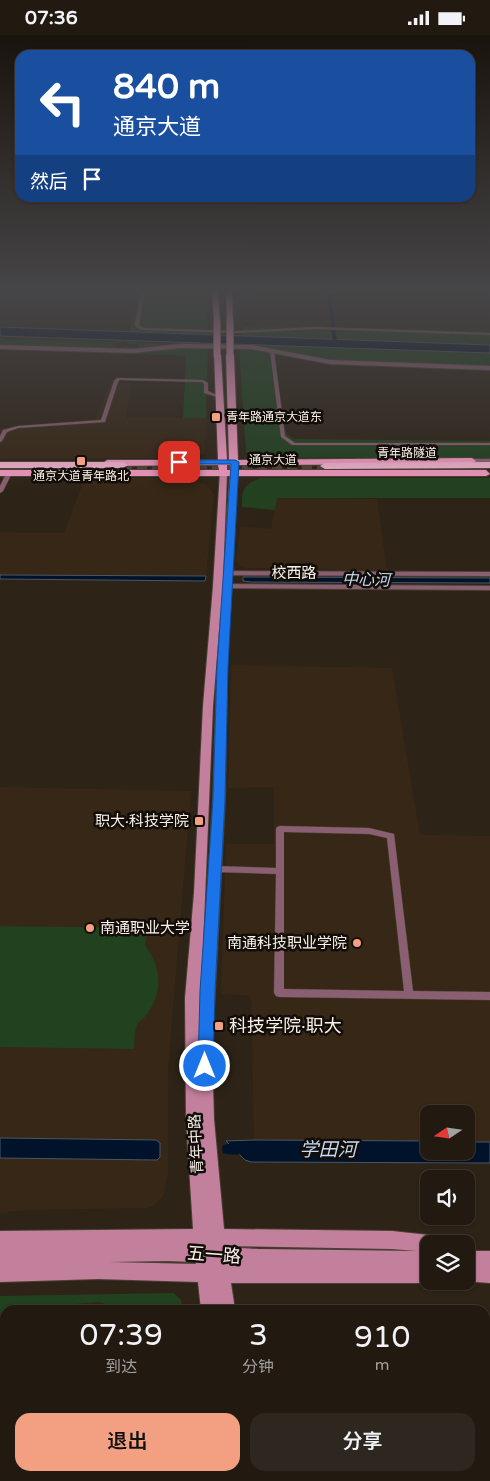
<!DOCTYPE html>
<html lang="zh">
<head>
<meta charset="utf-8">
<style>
  body { margin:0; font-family:"Varela Round","Noto Sans SC",sans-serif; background:#2e271f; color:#f1f3f6; height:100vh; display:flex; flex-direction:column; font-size:19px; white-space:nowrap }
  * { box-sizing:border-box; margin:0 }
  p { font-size:16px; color:#a2a19f }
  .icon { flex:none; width:28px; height:28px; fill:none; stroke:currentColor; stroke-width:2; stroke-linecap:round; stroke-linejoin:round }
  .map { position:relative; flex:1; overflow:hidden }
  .drawer { position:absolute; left:0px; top:1270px; width:490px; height:176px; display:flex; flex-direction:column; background:#221a11; border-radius:15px 15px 0 0; box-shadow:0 1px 4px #0004,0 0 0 1px #3f3831 }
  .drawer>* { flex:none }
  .guide { position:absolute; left:15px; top:15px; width:460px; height:152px; border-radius:15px; box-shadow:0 1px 4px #0004,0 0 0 1px #3f3831; background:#1a4fa0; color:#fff; overflow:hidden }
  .needle { width:32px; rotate:257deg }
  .buttons { position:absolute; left:420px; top:1070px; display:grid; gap:10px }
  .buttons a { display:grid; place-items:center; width:55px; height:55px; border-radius:10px; background:#221a11; box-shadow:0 1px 4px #0004,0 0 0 1px #3f3831; font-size:25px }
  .pin { position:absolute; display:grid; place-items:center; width:42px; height:42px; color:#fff; margin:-21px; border-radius:10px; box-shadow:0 2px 8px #0006 }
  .me { position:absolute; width:55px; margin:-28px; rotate:0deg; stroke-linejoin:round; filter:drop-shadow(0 0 4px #0008) }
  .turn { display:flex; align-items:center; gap:18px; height:105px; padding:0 15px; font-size:22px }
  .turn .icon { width:65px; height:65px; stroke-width:2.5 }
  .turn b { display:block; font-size:35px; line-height:42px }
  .then { display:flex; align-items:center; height:48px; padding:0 15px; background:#0003; gap:10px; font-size:19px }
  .eta { display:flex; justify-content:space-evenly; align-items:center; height:85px; text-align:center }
  .eta b { font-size:30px; font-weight:600; line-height:35px }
  .button { display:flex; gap:10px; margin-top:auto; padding:10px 15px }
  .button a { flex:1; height:58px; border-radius:15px; background:#f3a082; color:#111; font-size:20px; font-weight:600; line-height:58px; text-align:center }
  .button a+a { background:#2e271f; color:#f1f3f6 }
  .status { display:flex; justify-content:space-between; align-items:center; height:35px; padding:0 25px; background:#221a11; direction:ltr }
  .status svg { height:14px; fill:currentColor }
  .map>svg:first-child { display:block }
</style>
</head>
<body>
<div class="status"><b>07:36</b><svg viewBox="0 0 49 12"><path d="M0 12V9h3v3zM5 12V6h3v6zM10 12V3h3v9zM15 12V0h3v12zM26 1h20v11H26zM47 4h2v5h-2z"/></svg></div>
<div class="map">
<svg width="490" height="1446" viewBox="0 0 490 1446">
  <rect width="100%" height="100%" fill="#2e2317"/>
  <path fill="#372716" d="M 110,348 L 132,348 L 126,383 L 206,383 L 205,418 L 191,423 L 0,424 L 0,393 L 94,386 Z
    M 85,442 L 193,443 L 208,451 L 214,460 L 206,541 L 0,540 L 0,497 L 64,498 Z
    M 277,463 L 377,464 L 387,535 L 246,533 L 240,530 L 236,527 L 240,491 L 271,494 Z
    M 231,630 L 392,633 L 420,800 L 490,801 L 490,1107 L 466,1107 L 466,1079 L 429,1079 L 429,1106 L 254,1105 L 251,961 L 221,959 L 226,809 L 274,809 L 274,752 L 228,753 Z
    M 0,752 L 191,756 L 168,1034 L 168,1138 L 164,1160 L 155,1170 L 148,1173 L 26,1175 L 0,1178 Z
    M 174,1258 L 181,1265 L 183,1275 L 5,1275 L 5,1441 L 215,1441 L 216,1446 L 0,1446 L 0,1261 Z"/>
  <path fill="#21411f" d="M 139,254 L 206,254 L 208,300 L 130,297 Z
    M 284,291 L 490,297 L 490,310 L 243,301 L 243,292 Z
    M 0,303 C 7,307 29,303 41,304 L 40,305 L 120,307 L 123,308 L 112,309 L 117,313 L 125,311 L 140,312 L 137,309 L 126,309 L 128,307 L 175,310 L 204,308 L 209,308 L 209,310 L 127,315 L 0,310 Z
    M 237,309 L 490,318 L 490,331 L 344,326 Z
    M 208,312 L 206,383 L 183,383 L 186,321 L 116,318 Z
    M 239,313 L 265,315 L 277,319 L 275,322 L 284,389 L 286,398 L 293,404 L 490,406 L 490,424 L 252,422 L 246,416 Z
    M 261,443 L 490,443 L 490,463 L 277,463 L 275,475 L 242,472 C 241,454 244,449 261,443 Z
    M 0,891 L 147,893 L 145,911 C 162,931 163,958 147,979 C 145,983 138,986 137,990 C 134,997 135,1007 134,1014 L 0,1012 Z
    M 174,1258 L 181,1265 L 183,1275 L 116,1275 L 110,1270 L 99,1267 L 5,1275 L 5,1277 L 0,1277 L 0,1261 Z
    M 0,1377 L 5,1441 L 7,1446 L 0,1446 Z"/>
  <path fill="#00132b" stroke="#4b5664" d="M 0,292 L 490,310 L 490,318 L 0,301 Z
    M 0,540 L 206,541 L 205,546 L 0,544 Z
    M 243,542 L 490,543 L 490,548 L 251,547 L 243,546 Z
    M 0,1103 L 156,1105 L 160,1108 L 160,1122 L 157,1125 L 0,1123 Z
    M 254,1105 L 429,1106 L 429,1116 L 466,1116 L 466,1107 L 490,1107 L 490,1128 L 251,1127 L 245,1125 L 226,1106 Z"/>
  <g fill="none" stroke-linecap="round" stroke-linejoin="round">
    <path fill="#00132b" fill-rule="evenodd" d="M 327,254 L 331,254 L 337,308 L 335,309 L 333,308 Z
      M 227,1109 L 244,1109 L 248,1110 L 249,1114 L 248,1118 C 241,1120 230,1120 223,1118 L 222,1114 L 223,1110 Z"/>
    <path stroke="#4c4236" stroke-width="10" stroke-dasharray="10 5" stroke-linecap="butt" d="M 122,434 L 326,435"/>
    <defs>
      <path id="minor" d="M 141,254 L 145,254 L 139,290 L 143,293 L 238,296 L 316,292 L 490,298 L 490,300 L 316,294 L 238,298 L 142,295 L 137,293 L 135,290 Z
        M 272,315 L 274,316 L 285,401 L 295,408 L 490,408 L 490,410 L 292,410 L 281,402 L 270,316 Z
        M 117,343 L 203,345 L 208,348 L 208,356 L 222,362 L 220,363 L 204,358 L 204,349 L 202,347 L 120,345 L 118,347 L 105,387 L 18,393 L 7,397 L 2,406 L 0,407 L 0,401 L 3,395 L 18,391 L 101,385 L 114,346 Z
        M 7,437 L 12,438 L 3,456 L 0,458 L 0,451 Z
        M 280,791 L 369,793 L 394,799 L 413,956 L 490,957 L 490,965 L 279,962 L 276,961 L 274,958 L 276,839 L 215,837 L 212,836 L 211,834 L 212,832 L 215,831 L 276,833 L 276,794 L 277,792 ZM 284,797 L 369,799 L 387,803 L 404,956 L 284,954 Z
        M 0,1286 L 4,1288 L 5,1290 L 5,1347 L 0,1344 Z
        M 8,1441 L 22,1441 L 23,1446 L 9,1446 Z
        M 129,1441 L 143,1441 L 144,1446 L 130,1446 Z"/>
      <path id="tertiary" d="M 181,309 L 251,310 L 330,325 L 490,331 L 490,335 L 330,329 L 251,314 L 181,313 L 133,318 L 0,314 L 0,310 L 133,314 Z
        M 472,424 L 490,424 L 490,428 L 470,427 L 470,425 Z
        M 216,536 L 490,537 L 490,541 L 219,540 L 215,538 Z
        M 216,549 L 490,551 L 490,555 L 219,553 L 216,553 Z"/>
      <path id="secondary" d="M 220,436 L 227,438 L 223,545 L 230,438 L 234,436 L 238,438 L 227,632 L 225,764 L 212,1014 L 214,1084 L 224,1194 L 392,1196 L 429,1200 L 435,1203 L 437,1209 L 429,1209 L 429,1246 L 433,1246 L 429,1248 L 231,1248 L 235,1275 L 201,1275 L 198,1247 L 98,1244 L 0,1247 L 0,1229 L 54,1228 L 0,1229 L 0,1196 L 193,1194 L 186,1084 L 185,963 L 194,858 L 203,671 L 213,551 ZM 221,569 L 217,632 L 213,764 L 200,983 L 213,671 ZM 226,1211 L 392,1214 L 417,1216 L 258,1214 L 226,1212 ZM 167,1226 L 195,1227 L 196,1229 L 109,1227 Z
        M 466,1216 L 490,1216 L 490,1248 L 462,1246 L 466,1246 Z
        M 232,1441 L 252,1441 L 253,1446 L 233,1446 Z
        M 252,1441 L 272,1441 L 273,1446 L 253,1446 Z"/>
      <path id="primary" d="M 212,254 L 218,254 L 220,287 L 217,289 L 214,287 Z
        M 226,254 L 232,254 L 233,287 L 230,289 L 227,287 Z
        M 214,318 L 221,320 L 227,425 L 229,425 L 226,320 L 230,318 L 234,320 L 238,425 L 472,423 L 476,426 L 472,429 L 238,430 L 238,435 L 486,435 L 490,439 L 486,441 L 0,441 L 0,435 L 219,435 L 218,430 L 107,431 L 103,428 L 107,425 L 218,425 ZM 227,430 L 230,430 L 230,435 L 227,435 Z"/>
      <path id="trunk" d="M 0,427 L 123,427 L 128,430 L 123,433 L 0,433 Z
        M 490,427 L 490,433 L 325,434 L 320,431 L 325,428 Z"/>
    </defs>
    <use href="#minor" stroke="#4a4034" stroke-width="1"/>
    <use href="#tertiary" stroke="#4a4034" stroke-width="2"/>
    <use href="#secondary" stroke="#4a4034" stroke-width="2"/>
    <use href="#primary" stroke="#4a4034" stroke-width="2"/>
    <use href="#trunk" stroke="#4a4034" stroke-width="2"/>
    <use href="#minor" fill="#8a5f72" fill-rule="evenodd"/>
    <use href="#tertiary" fill="#8a5f72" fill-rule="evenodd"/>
    <use href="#secondary" fill="#c3809d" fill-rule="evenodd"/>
    <use href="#primary" fill="#f098bf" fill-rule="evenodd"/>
    <use href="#trunk" fill="#f1b0cc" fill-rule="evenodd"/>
    <defs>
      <path id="primary-bridge" d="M 217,287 L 217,320
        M 230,287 L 230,320"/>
    </defs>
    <use href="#primary-bridge" stroke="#4a4034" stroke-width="8" stroke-linecap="butt"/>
    <use href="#primary-bridge" stroke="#f098bf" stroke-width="7"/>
  </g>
  <linearGradient id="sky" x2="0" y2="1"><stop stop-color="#19130d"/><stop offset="0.56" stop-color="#464547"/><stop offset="1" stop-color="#464547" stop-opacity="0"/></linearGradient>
  <rect width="490" height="457" fill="url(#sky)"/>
  <path fill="#1a73e8" stroke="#114b97" d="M 176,425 L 235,425 L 239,427 L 228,632 L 225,764 L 215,956 L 213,1031 L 211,1036 L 205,1038 L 200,1036 L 198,1031 L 200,956 L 213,764 L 217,632 L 231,429 L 179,429 L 175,427 Z"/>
  <g fill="#f3a082" stroke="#120d08" stroke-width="2">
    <rect x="211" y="377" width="10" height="10" rx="2.5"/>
    <rect x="76" y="421" width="10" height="10" rx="2.5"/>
    <rect x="194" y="781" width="10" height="10" rx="2.5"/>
    <circle cx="90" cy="893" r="5"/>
    <circle cx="357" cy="908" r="5"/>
    <rect x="214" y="986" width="10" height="10" rx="2.5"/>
  </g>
  <g text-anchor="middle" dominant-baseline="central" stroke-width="5" stroke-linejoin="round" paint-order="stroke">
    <g font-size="12" fill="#f9f1e9" stroke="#120d08" text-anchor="start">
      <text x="226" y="382">青年路通京大道东</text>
      <text x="81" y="441" text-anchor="middle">通京大道青年路北</text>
    </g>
    <g font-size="12" fill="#f9f1e9" stroke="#120d08">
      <text x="407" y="418">青年路隧道</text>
      <text x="273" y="425">通京大道</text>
    </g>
    <g font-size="15" fill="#f9f1e9" stroke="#120d08">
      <text x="294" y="538">校西路</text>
      <text transform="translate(196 1109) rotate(-93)">青年中路</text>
    </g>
    <g font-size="15" fill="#f9f1e9" stroke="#120d08" text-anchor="end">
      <text x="189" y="786">职大·科技学院</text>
      <text x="100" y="893" text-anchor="start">南通职业大学</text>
      <text x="347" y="908">南通科技职业学院</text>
    </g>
    <g font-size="16" font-style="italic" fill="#c3daf2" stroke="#120d08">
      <text transform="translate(366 545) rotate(1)">中心河</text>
    </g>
    <g font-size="18" fill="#f9f1e9" stroke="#120d08" text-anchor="start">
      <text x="229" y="991">科技学院·职大</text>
    </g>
    <g font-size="18" fill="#f9f1e9" stroke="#120d08">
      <text transform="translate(214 1220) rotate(4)">五一路</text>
    </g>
    <g font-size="19" font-style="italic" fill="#c3daf2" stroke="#120d08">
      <text x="328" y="1115">学田河</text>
    </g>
  </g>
</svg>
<div class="buttons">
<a><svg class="needle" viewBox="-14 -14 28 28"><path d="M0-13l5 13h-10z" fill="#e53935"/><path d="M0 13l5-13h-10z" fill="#a2a19f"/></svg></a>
<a><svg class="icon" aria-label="sound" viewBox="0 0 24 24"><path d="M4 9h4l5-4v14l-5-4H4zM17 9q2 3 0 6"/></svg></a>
<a><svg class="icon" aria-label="layers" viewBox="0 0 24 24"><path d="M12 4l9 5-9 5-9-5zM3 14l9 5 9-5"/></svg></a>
</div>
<div class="pin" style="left:179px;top:427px;background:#d93025"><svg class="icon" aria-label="arrive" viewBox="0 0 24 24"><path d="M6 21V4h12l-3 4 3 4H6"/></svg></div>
<svg class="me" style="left:205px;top:1031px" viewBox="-20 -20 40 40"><circle r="17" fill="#1a73e8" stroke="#fff" stroke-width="3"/><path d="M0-11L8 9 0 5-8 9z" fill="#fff"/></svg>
<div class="guide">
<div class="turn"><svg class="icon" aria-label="left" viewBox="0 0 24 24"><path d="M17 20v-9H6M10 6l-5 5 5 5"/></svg><div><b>840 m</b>通京大道</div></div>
<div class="then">然后<svg class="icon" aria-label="arrive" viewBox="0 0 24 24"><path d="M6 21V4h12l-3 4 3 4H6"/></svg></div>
</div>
<section class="drawer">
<div class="eta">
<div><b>07:39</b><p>到达</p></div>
<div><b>3</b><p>分钟</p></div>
<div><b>910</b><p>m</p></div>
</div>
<div class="button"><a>退出</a><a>分享</a></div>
</section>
</div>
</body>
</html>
